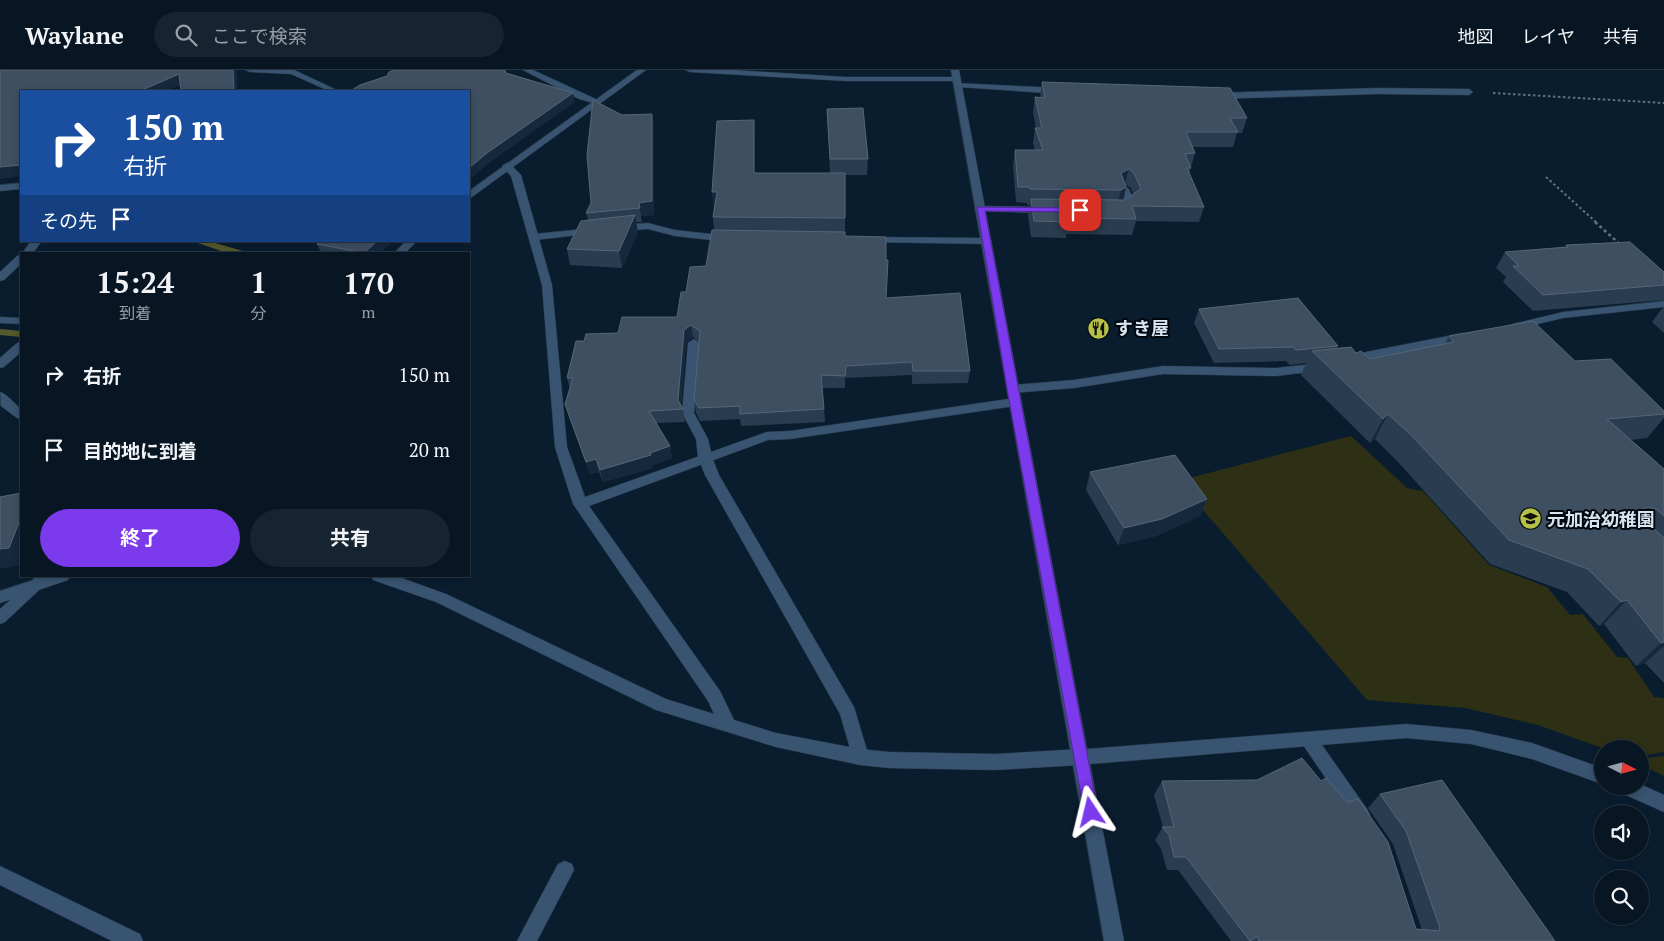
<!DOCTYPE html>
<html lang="ja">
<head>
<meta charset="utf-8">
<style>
  body { margin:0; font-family:"PT Serif","Noto Sans JP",serif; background:#162330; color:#f1f3f6; height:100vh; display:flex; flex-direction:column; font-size:19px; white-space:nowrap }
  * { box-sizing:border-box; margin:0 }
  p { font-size:16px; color:#989fa6 }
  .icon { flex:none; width:28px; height:28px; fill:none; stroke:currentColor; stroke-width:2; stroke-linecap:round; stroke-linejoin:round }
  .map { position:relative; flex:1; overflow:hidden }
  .drawer { position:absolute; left:20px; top:182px; width:450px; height:325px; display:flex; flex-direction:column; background:#081623; border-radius:0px; box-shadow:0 2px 8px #0003,0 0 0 1px #293541 }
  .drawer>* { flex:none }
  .banner { position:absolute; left:20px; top:20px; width:450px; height:152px; border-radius:0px; box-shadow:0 2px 8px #0003,0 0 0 1px #293541; background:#1a4fa0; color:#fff; overflow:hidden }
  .needle { width:32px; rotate:96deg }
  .buttons { position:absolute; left:1594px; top:670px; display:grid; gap:10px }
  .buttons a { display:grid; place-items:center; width:55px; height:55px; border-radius:50%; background:#081623; box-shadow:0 2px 8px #0003,0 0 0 1px #293541; font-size:25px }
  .pin { position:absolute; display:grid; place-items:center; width:42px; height:42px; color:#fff; margin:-21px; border-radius:10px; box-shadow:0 2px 8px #0006 }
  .me { position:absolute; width:55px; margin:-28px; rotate:350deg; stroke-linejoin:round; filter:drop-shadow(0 0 4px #0008) }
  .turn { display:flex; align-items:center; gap:18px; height:105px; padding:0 20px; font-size:22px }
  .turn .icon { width:65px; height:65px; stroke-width:2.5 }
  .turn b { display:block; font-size:35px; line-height:42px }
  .then { display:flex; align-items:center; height:48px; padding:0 20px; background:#0003; gap:10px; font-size:19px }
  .eta { display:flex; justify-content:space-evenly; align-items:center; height:85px; text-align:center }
  .eta b { font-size:30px; font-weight:700; line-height:35px }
  .primary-button { display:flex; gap:10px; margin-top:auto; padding:10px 20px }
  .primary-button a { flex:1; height:58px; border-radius:30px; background:#7c3aed; color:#fff; font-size:20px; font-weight:700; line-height:58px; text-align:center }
  .primary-button a+a { background:#162330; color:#f1f3f6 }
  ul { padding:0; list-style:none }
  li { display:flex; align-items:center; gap:15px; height:75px; padding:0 20px }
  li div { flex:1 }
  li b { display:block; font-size:19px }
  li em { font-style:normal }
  header { display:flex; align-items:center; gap:30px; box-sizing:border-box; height:70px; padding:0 25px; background:#081623; border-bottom:1px solid #293541 }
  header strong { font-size:24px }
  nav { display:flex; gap:28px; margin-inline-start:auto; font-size:18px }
  .search { width:350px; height:45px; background:#162330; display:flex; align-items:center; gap:12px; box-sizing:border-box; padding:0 18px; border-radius:28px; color:#989fa6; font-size:19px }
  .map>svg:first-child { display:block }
</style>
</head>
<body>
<header>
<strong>Waylane</strong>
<div class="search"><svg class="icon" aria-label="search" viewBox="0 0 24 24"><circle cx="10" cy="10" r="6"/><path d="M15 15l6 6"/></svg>ここで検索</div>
<nav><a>地図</a><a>レイヤ</a><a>共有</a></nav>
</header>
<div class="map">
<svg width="1664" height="871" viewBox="0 0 1664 871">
  <rect width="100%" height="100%" fill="#0a1d2f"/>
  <path fill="#2d3014" d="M 1351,366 L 1407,418 L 1423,421 L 1489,495 L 1547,517 L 1570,545 L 1583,544 L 1617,587 L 1628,588 L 1654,627 L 1664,628 L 1664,682 L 1640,686 L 1640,679 L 1605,679 L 1538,655 L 1465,638 L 1367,630 L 1178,411 Z
    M 1664,686 L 1664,706 L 1640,694 L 1640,689 Z"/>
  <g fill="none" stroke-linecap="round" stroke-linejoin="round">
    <path fill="#555a2b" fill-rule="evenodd" d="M 192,171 L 208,171 L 253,184 L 230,184 Z
      M 0,259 L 21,261 L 21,267 L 0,265 Z"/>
    <defs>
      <path id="service" d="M 686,0 L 732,0 L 846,7 L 956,7 L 960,9 L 956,11 L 846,11 L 690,2 Z
        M 1124,116 L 1129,119 L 1135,134 L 1120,143 L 1115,140 L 1125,133 L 1119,119 Z
        M 980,136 L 1046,137 L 1051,140 L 1046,143 L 976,141 L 975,139 Z
        M 648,153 L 675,160 L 729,166 L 734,169 L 729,172 L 675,166 L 648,159 L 620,161 L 615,158 L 620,155 Z
        M 593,158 L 597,159 L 597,163 L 535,170 L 530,167 L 535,164 Z
        M 868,167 L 987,168 L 992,171 L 987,174 L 864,172 L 863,170 Z
        M 31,171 L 42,171 L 32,184 L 21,185 Z
        M 21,185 L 21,194 L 4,210 L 0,211 L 0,202 L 17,186 Z
        M 0,247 L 21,248 L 21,254 L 0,253 Z
        M 694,269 L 700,273 L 694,343 L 708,369 L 712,387 L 719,405 L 854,637 L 869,687 L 866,692 L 860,695 L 854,692 L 840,644 L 705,405 L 698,387 L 696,369 L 682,343 L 688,273 Z
        M 21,272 L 21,282 L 4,297 L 0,298 L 0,288 L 17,273 Z
        M 0,322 C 7,324 15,334 21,339 L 21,349 L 17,348 L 1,336 Z"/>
      <path id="minor" d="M 246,0 L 294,0 L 339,21 L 329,21 L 291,4 L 250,2 Z
        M 523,0 L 533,0 L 600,31 L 596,34 L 579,29 Z
        M 955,13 L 1060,18 L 1064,21 L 1060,24 L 958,17 L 955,17 Z
        M 1378,18 L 1469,19 L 1473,22 L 1469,25 L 1378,24 L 1216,29 L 1212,26 L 1216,23 Z
        M 507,93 L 510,94 L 521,105 L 552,215 L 567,377 L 585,427 L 767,362 L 790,361 L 1015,328 L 1021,332 L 1015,336 L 790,369 L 768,370 L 589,436 L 720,621 L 734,650 L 776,663 L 860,679 L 889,682 L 995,684 L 1081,679 L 1087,682 L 1090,687 L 1087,692 L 1081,695 L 995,700 L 889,698 L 860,695 L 776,677 L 656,640 L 436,532 L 373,510 L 371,506 L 396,506 L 446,524 L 666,629 L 714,644 L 708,631 L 573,434 L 555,377 L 542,215 L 511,106 L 502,96 Z
        M 21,113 L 21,119 L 0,121 L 0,115 Z
        M 1664,231 L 1664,237 L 1563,248 L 1517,259 L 1511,256 L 1513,254 L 1563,242 Z
        M 1464,263 L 1470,267 L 1468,270 L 1368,289 L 1348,296 L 1342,292 L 1344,289 L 1366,282 Z
        M 1322,293 L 1328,297 L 1326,300 L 1276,306 L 1163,304 L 1074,318 L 1012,323 L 1006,319 L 1012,315 L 1074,310 L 1163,296 L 1276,298 Z
        M 45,506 L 70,506 L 68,510 L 0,533 L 0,521 Z
        M 1309,663 L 1315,665 L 1367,739 L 1370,745 L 1367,751 L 1361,753 L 1355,751 L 1303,675 L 1301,670 L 1303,665 Z
        M 565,791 L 572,794 L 574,800 L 537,871 L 517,871 L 558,794 Z
        M 0,796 L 140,864 L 143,871 L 112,871 L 0,815 Z"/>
      <path id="tertiary" d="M 637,0 L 646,0 L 472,127 L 469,128 L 469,121 Z
        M 951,0 L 959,0 L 1087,679 L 1406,654 L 1471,660 L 1532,673 L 1602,698 L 1602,714 L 1532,689 L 1471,674 L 1406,668 L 1090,694 L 1124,871 L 1104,871 Z
        M 406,171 L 417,171 L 404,184 L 393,184 Z
        M 37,506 L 54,506 L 5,552 L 0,554 L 0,539 Z
        M 1640,714 L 1664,725 L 1664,742 L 1619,722 L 1616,716 L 1640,716 Z"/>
    </defs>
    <use href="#service" stroke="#27394a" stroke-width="1"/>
    <use href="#minor" stroke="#27394a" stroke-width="1"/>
    <use href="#tertiary" stroke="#27394a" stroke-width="1"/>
    <path stroke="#627181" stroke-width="2" stroke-dasharray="2.5 2.5" stroke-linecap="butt" d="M 1493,23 L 1664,33
      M 1546,107 L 1597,153"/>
    <path stroke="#627181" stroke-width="2.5" stroke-dasharray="3 3" stroke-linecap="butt" d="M 1595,152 L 1622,176"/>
    <use href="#service" fill="#395471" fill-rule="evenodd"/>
    <use href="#minor" fill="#395471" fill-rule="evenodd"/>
    <use href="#tertiary" fill="#395471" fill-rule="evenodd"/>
  </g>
  <path fill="#2a3d50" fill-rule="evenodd" d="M 1042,12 L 1247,48 L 1242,63 L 1237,63 L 1233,77 L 1193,77 L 1195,83 L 1189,104 L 1204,137 L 1199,152 L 1136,151 L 1132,165 L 1066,164 L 1066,168 L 1031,167 L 1028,145 L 1030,135 L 1027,135 L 1027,133 L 1016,132 L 1013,96 L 1015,80 L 1035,80 L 1033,73 L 1035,58 L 1036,58 L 1033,42 L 1035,27 L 1040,27 ZM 1126,115 L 1131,118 L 1133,124 L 1123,130 Z
    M 827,39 L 868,89 L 867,105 L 845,105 L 845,166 L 886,228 L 970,301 L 968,313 L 912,314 L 912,305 L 845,308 L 845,318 L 822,318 L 824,339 L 825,352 L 741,356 L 740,349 L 700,351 L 696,343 L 694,330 L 699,272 L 693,267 L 686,273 L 681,335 L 683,339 L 685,352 L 656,353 L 670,376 L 672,388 L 653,395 L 653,398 L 603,412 L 599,402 L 590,404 L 569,347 L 565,334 L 570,319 L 567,308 L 584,271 L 618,263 L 677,247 L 686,222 L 706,196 L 714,160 L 713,147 L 714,138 L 712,122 L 754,50 L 755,103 L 830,103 Z
    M 622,45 L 654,57 L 654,145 L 641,146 L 642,152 L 636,152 L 638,162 L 622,198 L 570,195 L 567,179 L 588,150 L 586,143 L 591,133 Z
    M 393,171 L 379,184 L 322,184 L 317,174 Z
    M 1566,175 L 1664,202 L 1664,230 L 1533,241 L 1503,212 L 1506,207 L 1496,198 L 1505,182 L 1565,177 Z
    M 1664,236 L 1664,263 L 1652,252 Z
    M 1199,239 L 1338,276 L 1336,279 L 1356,283 L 1370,289 L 1445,274 L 1449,266 L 1575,291 L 1664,341 L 1664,348 L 1647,368 L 1631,370 L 1664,399 L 1664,613 L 1645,593 L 1636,596 L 1604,554 L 1599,556 L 1567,522 L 1490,494 L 1398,392 L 1375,369 L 1370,373 L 1301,305 L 1306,293 L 1290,295 L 1286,291 L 1214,293 L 1194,253 Z
    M 1090,402 L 1207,429 L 1200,446 L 1156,466 L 1118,475 L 1086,420 Z
    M 1162,711 L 1416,859 L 1422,860 L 1393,774 L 1368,738 L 1380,724 L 1555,871 L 1231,871 L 1178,800 L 1167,800 L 1161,779 L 1155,770 L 1163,757 L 1154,725 Z"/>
  <path fill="#15283c" d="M 233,0 L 237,0 L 238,21 L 234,21 Z
    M 179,4 L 184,14 L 167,21 L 140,21 Z
    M 573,23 L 575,32 L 489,93 L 469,110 L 469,98 L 487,83 Z
    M 652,44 L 654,57 L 654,145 L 641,146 L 642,152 L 639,133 Z
    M 754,50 L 755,65 L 755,119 L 754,103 Z
    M 21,95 L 21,106 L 0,109 L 0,97 Z
    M 1129,99 L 1125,114 L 1121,103 Z
    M 1126,117 L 1123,132 L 1117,136 L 1121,120 Z
    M 712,122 L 717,122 L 718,138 L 714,138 Z
    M 635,145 L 638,162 L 622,198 L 619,181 Z
    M 377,171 L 393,171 L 379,184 L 364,184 L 364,183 Z
    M 691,255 L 693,267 L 686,273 L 680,339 L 678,330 L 684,260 Z
    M 1388,344 L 1375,369 L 1370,373 L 1383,349 Z
    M 670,376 L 672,388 L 653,395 L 653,398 L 603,412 L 600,400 Z
    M 596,389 L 599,402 L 590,404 L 586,392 Z
    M 1207,429 L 1200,446 L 1156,466 L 1118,475 L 1124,458 Z
    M 1649,437 L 1628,461 L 1643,439 Z
    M 20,450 L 21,451 L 21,495 L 0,499 L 0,479 Z
    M 1627,530 L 1604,554 L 1599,556 L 1621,532 Z
    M 1664,572 L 1664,576 L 1645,593 L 1636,596 L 1661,573 Z"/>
  <path fill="#3d4f61" stroke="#556678" d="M 0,0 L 233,0 L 234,21 L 181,21 L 179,4 L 140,21 L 21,21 L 21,95 L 0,97 Z
    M 394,0 L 505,0 L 506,3 L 573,23 L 487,83 L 469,98 L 469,21 L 350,21 L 360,15 L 387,6 L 389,2 Z
    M 1042,12 L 1230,18 L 1247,48 L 1230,48 L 1238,62 L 1186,62 L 1195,83 L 1185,84 L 1191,98 L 1187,98 L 1204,137 L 1132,136 L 1136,149 L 1068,148 L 1069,152 L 1034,151 L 1031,129 L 1124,130 L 1141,119 L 1134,103 L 1129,99 L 1121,103 L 1126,117 L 1121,120 L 1030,119 L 1029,117 L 1018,117 L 1015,80 L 1043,80 L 1035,58 L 1042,58 L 1035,27 L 1045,28 Z
    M 593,30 L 622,45 L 652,44 L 652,131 L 639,133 L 640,138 L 586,143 L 591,133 L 587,85 Z
    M 863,38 L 868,89 L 830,89 L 827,39 Z
    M 754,50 L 754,103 L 845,103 L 845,148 L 713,147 L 717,122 L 712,122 L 717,51 Z
    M 635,145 L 619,181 L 567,179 L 581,151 Z
    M 712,160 L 845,162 L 845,166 L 886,167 L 886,190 L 888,190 L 886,228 L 960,223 L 970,301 L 913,301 L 912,292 L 846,296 L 845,306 L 821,305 L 824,339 L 740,344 L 740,336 L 699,338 L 694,330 L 700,261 L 691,255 L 684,260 L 678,330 L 683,339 L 649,341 L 670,376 L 650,383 L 651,385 L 600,400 L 596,389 L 586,392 L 565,334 L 573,308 L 567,308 L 576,271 L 584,271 L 586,264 L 618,263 L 622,247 L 677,247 L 681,222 L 686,222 L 690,197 L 706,196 Z
    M 321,171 L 377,171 L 364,183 L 317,174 Z
    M 1630,172 L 1664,202 L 1664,215 L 1543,225 L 1513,196 L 1519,196 L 1505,182 L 1568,177 L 1566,175 Z
    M 1298,228 L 1338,276 L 1296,280 L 1293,277 L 1219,279 L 1199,239 Z
    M 1533,251 L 1575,291 L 1611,289 L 1664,341 L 1664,344 L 1607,349 L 1664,399 L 1664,446 L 1656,439 L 1649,437 L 1643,439 L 1641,445 L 1643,449 L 1664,468 L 1664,572 L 1661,573 L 1627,530 L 1621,532 L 1588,499 L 1509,470 L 1413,367 L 1388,344 L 1383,349 L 1312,281 L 1351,277 L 1356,283 L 1361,281 L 1370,289 L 1454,272 L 1449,266 Z
    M 1175,385 L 1207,429 L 1162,449 L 1124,458 L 1090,402 Z
    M 21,423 L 21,450 L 20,450 L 9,478 L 0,479 L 0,427 Z
    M 1302,688 L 1321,711 L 1326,708 L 1347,732 L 1358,729 L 1388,772 L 1416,859 L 1439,861 L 1440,858 L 1406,761 L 1380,724 L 1442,710 L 1555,871 L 1259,871 L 1257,866 L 1250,871 L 1186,787 L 1174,787 L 1169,765 L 1162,757 L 1174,757 L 1162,711 L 1257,710 Z"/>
  <path fill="#7c3aed" stroke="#51269a" d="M 977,137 L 1080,138 L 1084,140 L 1080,142 L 985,141 L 1098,742 L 1096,747 L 1091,749 L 1086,747 L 1084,742 L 1007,319 Z"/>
  <defs>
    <symbol id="restaurant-disc" viewBox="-11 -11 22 22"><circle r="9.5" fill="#b6c148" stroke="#02070e"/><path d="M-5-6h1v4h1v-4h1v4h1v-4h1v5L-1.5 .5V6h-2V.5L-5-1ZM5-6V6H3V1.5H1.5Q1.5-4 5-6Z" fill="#111"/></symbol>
    <symbol id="school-disc" viewBox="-11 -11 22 22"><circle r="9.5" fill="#b6c148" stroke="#02070e"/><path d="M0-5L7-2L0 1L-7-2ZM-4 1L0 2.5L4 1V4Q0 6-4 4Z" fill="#111"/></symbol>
  </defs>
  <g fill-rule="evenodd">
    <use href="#restaurant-disc" x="1086" y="246" width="25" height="25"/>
    <use href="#school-disc" x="1518" y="436" width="25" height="25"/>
  </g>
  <g text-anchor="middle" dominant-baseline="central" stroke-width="4" stroke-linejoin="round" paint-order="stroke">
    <g font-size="18" font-weight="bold" fill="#d9e4f1" stroke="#02070e" text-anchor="start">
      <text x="1115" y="258">すき屋</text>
      <text x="1547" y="449">元加治幼稚園</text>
    </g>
  </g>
</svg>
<div class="buttons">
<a><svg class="needle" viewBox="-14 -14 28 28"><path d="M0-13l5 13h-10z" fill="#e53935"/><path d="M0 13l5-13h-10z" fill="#989fa6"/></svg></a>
<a><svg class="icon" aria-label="sound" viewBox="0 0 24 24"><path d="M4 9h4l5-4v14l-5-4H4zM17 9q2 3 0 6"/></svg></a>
<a><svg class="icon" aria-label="search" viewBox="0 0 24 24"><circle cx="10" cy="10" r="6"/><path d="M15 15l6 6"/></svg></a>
</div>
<div class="pin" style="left:1080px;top:140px;background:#d93025"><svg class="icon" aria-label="arrive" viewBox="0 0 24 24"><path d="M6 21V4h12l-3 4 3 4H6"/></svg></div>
<svg class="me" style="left:1091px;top:742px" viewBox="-20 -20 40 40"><path d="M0-17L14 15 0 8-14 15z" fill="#7c3aed" stroke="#fff" stroke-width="4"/></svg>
<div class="banner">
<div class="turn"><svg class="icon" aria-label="right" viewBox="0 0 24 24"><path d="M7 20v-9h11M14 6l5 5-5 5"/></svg><div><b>150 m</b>右折</div></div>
<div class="then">その先<svg class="icon" aria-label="arrive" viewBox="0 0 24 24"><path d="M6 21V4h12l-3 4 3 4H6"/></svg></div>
</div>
<section class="drawer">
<div class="eta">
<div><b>15:24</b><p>到着</p></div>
<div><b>1</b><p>分</p></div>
<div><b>170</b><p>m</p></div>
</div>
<ul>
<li><svg class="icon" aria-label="right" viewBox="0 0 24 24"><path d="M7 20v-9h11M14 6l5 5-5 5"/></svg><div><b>右折</b></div><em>150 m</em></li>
<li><svg class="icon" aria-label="arrive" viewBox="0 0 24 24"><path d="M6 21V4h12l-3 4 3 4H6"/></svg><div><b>目的地に到着</b></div><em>20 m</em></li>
</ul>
<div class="primary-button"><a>終了</a><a>共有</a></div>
</section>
</div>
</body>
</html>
